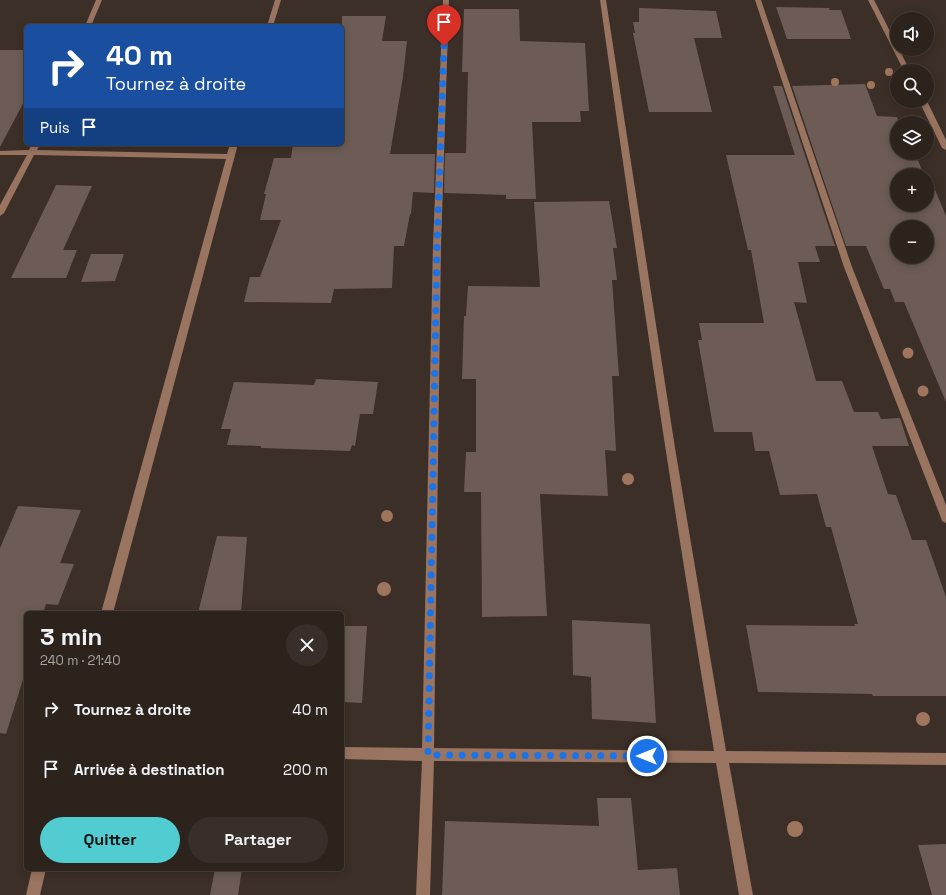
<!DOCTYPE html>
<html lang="fr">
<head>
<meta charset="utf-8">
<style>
  body { margin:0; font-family:"Space Grotesk",sans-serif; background:#392f2a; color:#f1f3f6; height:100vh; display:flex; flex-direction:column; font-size:15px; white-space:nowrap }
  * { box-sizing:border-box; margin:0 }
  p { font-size:13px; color:#a7a4a4 }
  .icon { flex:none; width:22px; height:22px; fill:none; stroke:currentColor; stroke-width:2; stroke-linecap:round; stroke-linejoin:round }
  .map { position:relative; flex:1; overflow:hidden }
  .side { position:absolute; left:24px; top:611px; width:320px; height:260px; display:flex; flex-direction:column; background:#2d231d; border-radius:6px; box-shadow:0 2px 10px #0003,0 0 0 1px #48403b }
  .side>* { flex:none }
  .banner { position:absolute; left:24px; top:24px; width:320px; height:122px; border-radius:6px; box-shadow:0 2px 10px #0003,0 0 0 1px #48403b; background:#1a4fa0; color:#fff; overflow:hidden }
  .buttons { position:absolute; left:890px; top:12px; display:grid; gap:8px }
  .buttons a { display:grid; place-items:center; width:44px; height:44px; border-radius:50%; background:#2d231d; box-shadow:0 2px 10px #0003,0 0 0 1px #48403b; font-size:20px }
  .pin { position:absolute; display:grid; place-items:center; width:34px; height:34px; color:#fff; margin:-41px -17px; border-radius:50% 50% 50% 0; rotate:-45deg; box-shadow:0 0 4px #0007 }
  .pin .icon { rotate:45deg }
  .me { position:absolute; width:44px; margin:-22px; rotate:270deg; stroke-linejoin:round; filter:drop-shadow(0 0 3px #0008) }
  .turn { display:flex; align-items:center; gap:14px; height:84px; padding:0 16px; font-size:18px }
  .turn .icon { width:52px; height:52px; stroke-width:2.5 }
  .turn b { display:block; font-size:28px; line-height:34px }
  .then { display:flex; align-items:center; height:38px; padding:0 16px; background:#0003; gap:8px; font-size:15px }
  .round { display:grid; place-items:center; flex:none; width:42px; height:42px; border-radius:21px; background:#392f2a }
  .summary { display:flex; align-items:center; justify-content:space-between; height:68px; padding:0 16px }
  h1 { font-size:24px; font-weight:600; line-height:30px }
  .button { display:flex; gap:8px; margin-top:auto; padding:8px 16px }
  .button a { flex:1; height:46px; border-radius:24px; background:#51ccd1; color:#111; font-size:16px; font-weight:600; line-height:46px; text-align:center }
  .button a+a { background:#392f2a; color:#f1f3f6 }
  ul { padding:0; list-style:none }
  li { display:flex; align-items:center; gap:12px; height:60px; padding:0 16px }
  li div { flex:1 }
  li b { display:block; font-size:15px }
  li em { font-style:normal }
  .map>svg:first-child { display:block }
</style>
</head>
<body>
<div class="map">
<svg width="946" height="895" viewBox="0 0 946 895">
  <rect width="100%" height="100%" fill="#3c2f27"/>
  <path fill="#6c5c55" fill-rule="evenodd" d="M 776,7 L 829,8 L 830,10 L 841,10 L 851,39 L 787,39 Z
    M 639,8 L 716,11 L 722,38 L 694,38 L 712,112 L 649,112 L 633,33 L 635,33 L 633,22 L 639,22 Z
    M 464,9 L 519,9 L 520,41 L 585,43 L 589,111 L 580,111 L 581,122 L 532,122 L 536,199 L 506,199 L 506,195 L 444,193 L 445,153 L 466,153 L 468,72 L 462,72 Z
    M 342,16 L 386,16 L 382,41 L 407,41 L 403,77 L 390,154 L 435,154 L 434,193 L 413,192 L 411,214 L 410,214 L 404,246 L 394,246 L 392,288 L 334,289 L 331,303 L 244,302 L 250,277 L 260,277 L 281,220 L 260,220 L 266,194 L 264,194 L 274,158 L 291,158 L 293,144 L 342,144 Z
    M 0,50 L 26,50 L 26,98 L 0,147 Z
    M 865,84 L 877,116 L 897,117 L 898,120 L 902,120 L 903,123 L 897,123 L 897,153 L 915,153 L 924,175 L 897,175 L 897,205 L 927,205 L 927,180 L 931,180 L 946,216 L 946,402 L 904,302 L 895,302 L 890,289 L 884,289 L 866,246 L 846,246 L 792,86 ZM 897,227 L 927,227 L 927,257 L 897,257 Z
    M 773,86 L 782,86 L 835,246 L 815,246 L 820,262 L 798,262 L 807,303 L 794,302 L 816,381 L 842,381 L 854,412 L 878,412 L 881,419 L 900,418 L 909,446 L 872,446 L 888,494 L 896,495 L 912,540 L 926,540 L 946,597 L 946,696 L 873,696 L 872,694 L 758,692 L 746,625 L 855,626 L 854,624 L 858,624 L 831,527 L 826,527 L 817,494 L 780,495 L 769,451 L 755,451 L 752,432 L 714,432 L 698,340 L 702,340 L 699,323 L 764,323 L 751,250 L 748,250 L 726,155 L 795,155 Z
    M 56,185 L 92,186 L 63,250 L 77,250 L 66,278 L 11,278 Z
    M 609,201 L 617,248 L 613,248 L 617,280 L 612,280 L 619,376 L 612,376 L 616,451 L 605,450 L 608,496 L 540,494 L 547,616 L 482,617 L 481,492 L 464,492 L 466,452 L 476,452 L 476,379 L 462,379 L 464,316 L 466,316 L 468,286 L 540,287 L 534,202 Z
    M 91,254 L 124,254 L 115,281 L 81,282 Z
    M 316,379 L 378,382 L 373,414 L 360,414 L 355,446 L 352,445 L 350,451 L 261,448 L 261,446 L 227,445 L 231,429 L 221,429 L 234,382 L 314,385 Z
    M 18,506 L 81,510 L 60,563 L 74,564 L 58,605 L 46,604 L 43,613 L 26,613 L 26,670 L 6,734 L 0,733 L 0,548 Z
    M 217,536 L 247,537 L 241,613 L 198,613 Z
    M 572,620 L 650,624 L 656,723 L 592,719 L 591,677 L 573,675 Z
    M 342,626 L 367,626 L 362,703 L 342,702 Z
    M 597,798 L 631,798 L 638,870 L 677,868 L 680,895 L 442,895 L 445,821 L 599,826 Z
    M 946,844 L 946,895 L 932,895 L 918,845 Z
    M 215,869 L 242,869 L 238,895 L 210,895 Z"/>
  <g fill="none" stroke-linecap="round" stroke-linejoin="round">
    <path fill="#997460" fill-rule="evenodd" d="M 96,0 L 102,0 L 91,26 L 85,26 Z
      M 275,0 L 281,0 L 273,26 L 267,26 Z
      M 443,0 L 449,0 L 441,245 L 434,748 L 714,751 C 672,501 635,251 600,0 L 606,0 L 675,448 L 726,751 L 946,753 L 946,765 L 729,763 L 753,895 L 739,895 L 716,763 L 434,761 L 430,895 L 416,895 L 422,761 L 342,759 L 342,747 L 422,748 L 433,245 Z
      M 755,0 L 761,0 L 852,267 L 946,505 L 946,523 L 942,521 L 941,518 L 844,267 Z
      M 868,0 L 874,0 L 897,45 L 897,49 L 899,49 L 910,71 L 904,71 Z
      M 919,101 L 927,101 L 946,140 L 946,150 L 942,148 Z
      M 32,144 L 40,144 L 37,150 L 227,154 L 230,144 L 238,144 L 113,613 L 101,613 L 226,159 L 34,155 L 4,213 L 0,216 L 0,205 L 27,155 L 0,155 L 0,151 L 29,150 Z
      M 32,869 L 46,869 L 40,895 L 26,895 Z"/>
  </g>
  <g fill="#a0755d">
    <circle cx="889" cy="72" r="4"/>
    <circle cx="835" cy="82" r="4"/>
    <circle cx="871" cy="85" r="4"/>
    <circle cx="908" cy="353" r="5.5"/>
    <circle cx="923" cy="391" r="5.5"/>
    <circle cx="628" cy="479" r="6"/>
    <circle cx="387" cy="516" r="6"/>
    <circle cx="384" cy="589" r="7"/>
    <circle cx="923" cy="719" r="7"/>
    <circle cx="795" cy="829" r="8"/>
  </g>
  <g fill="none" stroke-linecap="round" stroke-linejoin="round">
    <path stroke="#1a73e8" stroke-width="7" stroke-dasharray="0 12.6" d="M 444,46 L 437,245 L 428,755 L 647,756"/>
  </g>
</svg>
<div class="buttons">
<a><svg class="icon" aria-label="sound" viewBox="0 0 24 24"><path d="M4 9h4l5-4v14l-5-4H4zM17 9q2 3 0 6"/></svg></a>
<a><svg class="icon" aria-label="search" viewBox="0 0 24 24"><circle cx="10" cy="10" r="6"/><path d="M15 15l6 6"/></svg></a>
<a><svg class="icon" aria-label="layers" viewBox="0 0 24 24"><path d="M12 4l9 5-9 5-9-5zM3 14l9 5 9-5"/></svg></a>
<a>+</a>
<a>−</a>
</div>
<div class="pin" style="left:444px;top:46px;background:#d93025"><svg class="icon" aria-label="arrive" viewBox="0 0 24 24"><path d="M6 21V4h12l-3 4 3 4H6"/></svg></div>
<svg class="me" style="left:647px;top:756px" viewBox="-20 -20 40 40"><circle r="17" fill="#1a73e8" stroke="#fff" stroke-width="3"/><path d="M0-11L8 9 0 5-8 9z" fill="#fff"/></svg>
<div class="banner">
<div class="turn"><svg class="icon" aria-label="right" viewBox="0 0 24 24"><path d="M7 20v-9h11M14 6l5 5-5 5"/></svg><div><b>40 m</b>Tournez à droite</div></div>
<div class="then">Puis<svg class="icon" aria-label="arrive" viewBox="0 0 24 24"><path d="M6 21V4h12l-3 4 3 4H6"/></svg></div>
</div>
<section class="side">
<div class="summary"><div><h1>3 min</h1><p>240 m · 21:40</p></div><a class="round"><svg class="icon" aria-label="close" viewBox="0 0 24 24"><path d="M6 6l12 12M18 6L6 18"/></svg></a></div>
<ul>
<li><svg class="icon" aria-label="right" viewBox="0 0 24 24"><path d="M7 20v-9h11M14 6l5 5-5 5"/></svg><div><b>Tournez à droite</b></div><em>40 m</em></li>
<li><svg class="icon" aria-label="arrive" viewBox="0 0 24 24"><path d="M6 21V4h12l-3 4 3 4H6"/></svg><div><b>Arrivée à destination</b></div><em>200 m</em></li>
</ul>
<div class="button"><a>Quitter</a><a>Partager</a></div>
</section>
</div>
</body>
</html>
